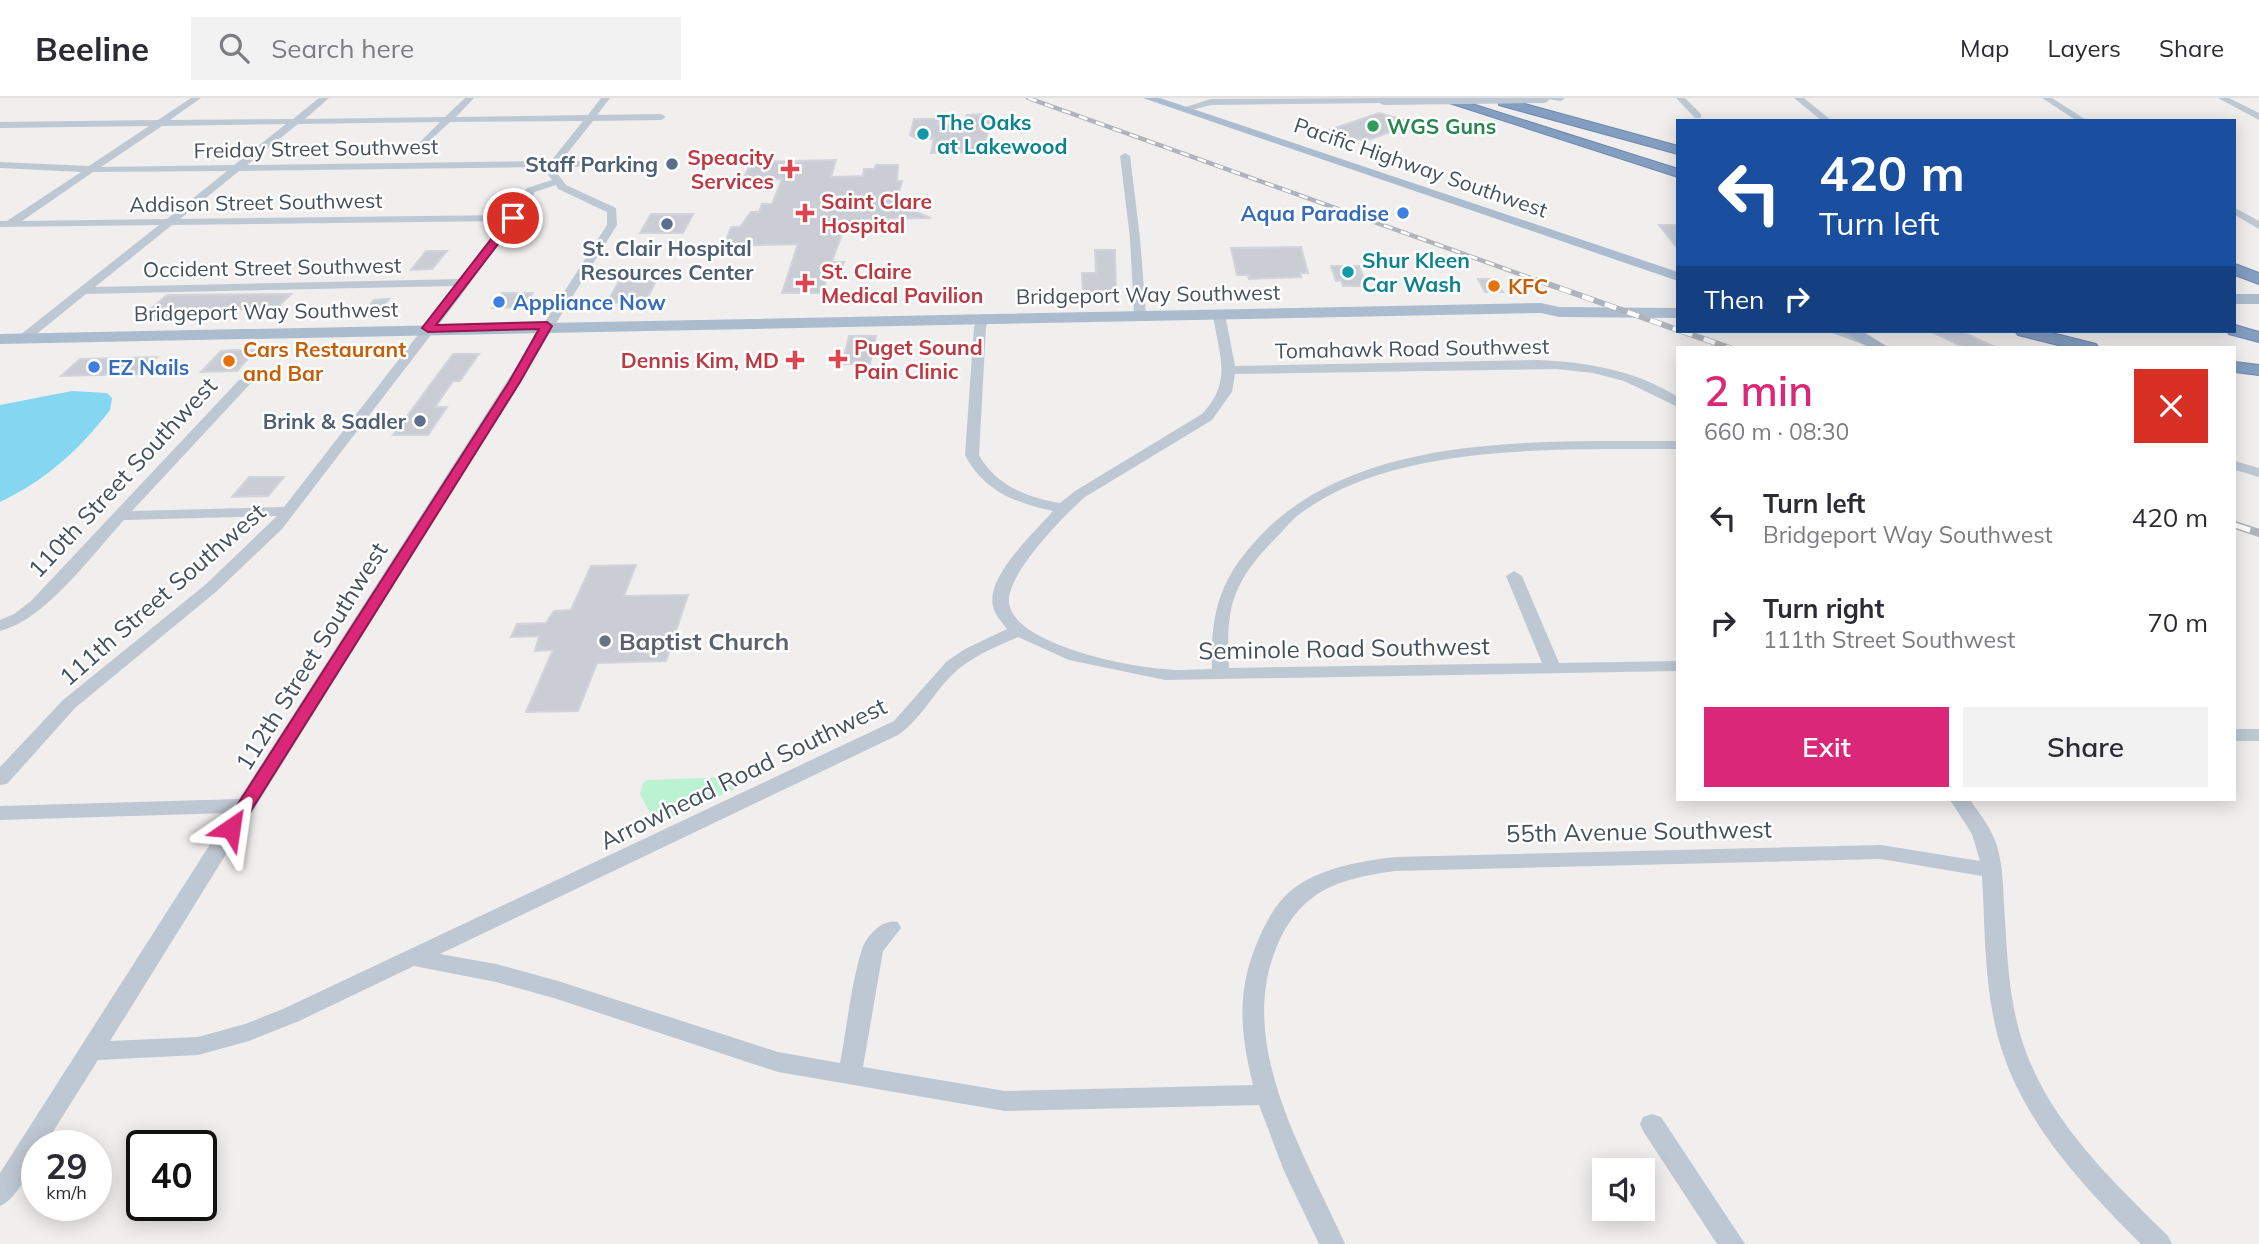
<!DOCTYPE html>
<html lang="en">
<head>
<meta charset="utf-8">
<style>
  body { margin:0; font-family:Mulish,sans-serif; background:#f2f2f3; color:#2b2b33; height:100vh; display:flex; flex-direction:column; font-size:26px; white-space:nowrap }
  * { box-sizing:border-box; margin:0 }
  p { font-size:23px; color:#7c7c81 }
  .icon { flex:none; width:38px; height:38px; fill:none; stroke:currentColor; stroke-width:2; stroke-linecap:round; stroke-linejoin:round }
  .map { position:relative; flex:1; overflow:hidden }
  .panel { position:absolute; left:1676px; top:248px; width:560px; height:455px; display:flex; flex-direction:column; background:#fff; border-radius:0px; box-shadow:0 4px 18px #0003 }
  .panel>* { flex:none }
  .guide { position:absolute; left:1676px; top:21px; width:560px; height:214px; border-radius:0px; box-shadow:0 4px 18px #0003; background:#1a4fa0; color:#fff; overflow:hidden }
  .controls { position:absolute; left:1592px; top:1060px; display:grid; gap:14px }
  .controls a { display:grid; place-items:center; width:63px; height:63px; border-radius:0px; background:#fff; box-shadow:0 4px 18px #0003; font-size:35px }
  .speed { position:absolute; left:21px; top:1032px; display:flex; gap:14px; font-size:35px; font-weight:700; text-align:center }
  .speed>* { display:grid; place-content:center; width:91px; height:91px; border-radius:50%; background:#fff; box-shadow:0 4px 18px #0003; line-height:1 }
  .speed small { font-size:18px; font-weight:400 }
  .speed .limit { border:4px solid #111; border-radius:10px; background:#fff; color:#111 }
  .pin { position:absolute; display:grid; place-items:center; width:60px; height:60px; color:#fff; margin:-30px; border:4px solid #fff; border-radius:50%; box-shadow:0 2px 7px #0007 }
  .me { position:absolute; width:77px; margin:-38px; rotate:32deg; stroke-linejoin:round; filter:drop-shadow(0 0 5px #0008) }
  .turn { display:flex; align-items:center; gap:24px; height:147px; padding:0 28px; font-size:32px }
  .turn .icon { width:91px; height:91px; stroke-width:2.5 }
  .turn b { display:block; font-size:49px; line-height:60px }
  .then { display:flex; align-items:center; height:66px; padding:0 28px; background:#0003; gap:14px; font-size:26px }
  .round { display:grid; place-items:center; flex:none; width:74px; height:74px; border-radius:0px; background:#f2f2f3 }
  .headline { display:flex; align-items:center; justify-content:space-between; height:119px; padding:0 28px }
  h1 { font-size:42px; font-weight:600; line-height:52px; color:#db2777 }
  .cta { display:flex; gap:14px; margin-top:auto; padding:14px 28px }
  .cta a { flex:1; height:80px; border-radius:0px; background:#db2777; color:#fff; font-size:28px; font-weight:600; line-height:80px; text-align:center }
  .cta a+a { background:#f2f2f3; color:#2b2b33 }
  ul { padding:0; list-style:none }
  li { display:flex; align-items:center; gap:21px; height:105px; padding:0 28px }
  li div { flex:1 }
  li b { display:block; font-size:26px }
  li em { font-style:normal }
  header { display:flex; align-items:center; gap:42px; box-sizing:border-box; height:98px; padding:0 35px; background:#fff; border-bottom:2px solid #e1e1e2 }
  header strong { font-size:33px }
  nav { display:flex; gap:38px; margin-inline-start:auto; font-size:24px }
  .search { width:490px; height:63px; background:#f2f2f3; display:flex; align-items:center; gap:18px; box-sizing:border-box; padding:0 24px; border-radius:0px; color:#7c7c81; font-size:26px }
  .map>svg:first-child { display:block }
</style>
</head>
<body>
<header>
<strong>Beeline</strong>
<div class="search"><svg class="icon" aria-label="search" viewBox="0 0 24 24"><circle cx="10" cy="10" r="6"/><path d="M15 15l6 6"/></svg>Search here</div>
<nav><a>Map</a><a>Layers</a><a>Share</a></nav>
</header>
<div class="map">
<svg width="2259" height="1146" viewBox="0 0 2259 1146">
  <rect width="100%" height="100%" fill="#f1eeee"/>
  <path fill="#baf2d2" d="M 730,679 L 735,691 L 656,726 L 640,696 L 643,685 L 648,682 Z"/>
  <path fill="#84d6f1" d="M 72,293 L 107,295 L 112,300 L 110,312 C 79,352 46,382 0,404 L 0,307 Z"/>
  <path fill="#cacdd4" stroke="#d2d4db" stroke-width="2" d="M 1379,15 L 1416,25 L 1365,43 L 1329,32 Z
    M 990,16 L 985,54 L 931,55 L 934,41 L 917,41 L 910,37 L 914,21 L 939,21 L 938,27 L 966,27 L 967,17 Z
    M 836,62 L 831,79 L 863,78 L 864,71 L 874,71 L 876,67 L 898,67 L 897,83 L 902,83 L 896,106 L 931,120 L 868,121 L 865,130 L 844,130 L 832,164 L 844,164 L 841,177 L 828,177 L 823,195 L 782,195 L 798,146 L 724,148 L 731,129 L 740,129 L 751,114 L 759,114 L 762,106 L 772,106 L 782,81 L 743,82 L 751,64 Z
    M 651,116 L 693,116 L 683,135 L 640,135 Z
    M 1659,127 L 1678,127 L 1678,151 Z
    M 1301,149 L 1308,175 L 1300,175 L 1301,179 L 1249,181 L 1248,177 L 1237,177 L 1231,150 Z
    M 1095,152 L 1115,152 L 1116,196 L 1083,196 L 1082,175 L 1096,175 Z
    M 426,153 L 447,153 L 432,171 L 411,172 Z
    M 1331,168 L 1359,168 L 1367,188 L 1343,188 L 1341,182 L 1336,183 Z
    M 1478,181 L 1495,181 L 1503,194 L 1485,194 Z
    M 619,183 L 656,183 L 647,201 L 634,201 L 632,204 L 607,205 Z
    M 502,195 L 533,195 L 524,209 L 492,210 Z
    M 291,196 L 276,211 L 178,211 L 168,220 L 140,220 L 167,197 Z
    M 389,201 L 376,218 L 359,218 L 374,202 Z
    M 1930,233 L 1961,233 L 1997,250 L 1965,250 Z
    M 849,238 L 876,238 L 870,266 L 842,266 Z
    M 233,252 L 256,252 L 237,273 L 201,274 L 221,253 Z
    M 453,256 L 479,256 L 460,283 L 453,283 L 435,309 L 447,309 L 428,337 L 393,337 Z
    M 157,259 L 139,276 L 61,278 L 80,261 Z
    M 249,379 L 284,379 L 268,398 L 232,399 Z
    M 636,467 L 624,498 L 688,497 L 666,563 L 597,565 L 578,613 L 526,614 L 553,552 L 535,553 L 539,538 L 511,539 L 517,526 L 546,525 L 554,513 L 571,512 L 591,468 Z"/>
  <g fill="none" stroke-linecap="round" stroke-linejoin="round">
    <defs>
      <path id="highway" d="M 1434,0 L 1453,0 L 1678,71 L 1678,79 Z
        M 1503,0 L 1678,48 L 1678,56 L 1499,7 L 1499,1 Z
        M 2235,166 L 2259,175 L 2259,186 L 2235,177 Z
        M 2235,227 L 2259,234 L 2259,244 L 2229,236 L 2227,233 L 2235,233 Z
        M 2015,233 L 2044,233 L 2096,246 L 2099,250 L 2070,250 L 2018,237 Z
        M 2235,264 L 2259,267 L 2259,277 L 2235,274 Z"/>
    </defs>
    <use href="#highway" stroke="#6e89ac" stroke-width="2"/>
    <path fill="#bec8d2" fill-rule="evenodd" d="M 191,0 L 201,0 L 170,22 L 293,21 L 319,0 L 329,0 L 305,21 L 445,19 L 465,0 L 474,0 L 456,19 L 588,17 L 601,0 L 610,0 L 597,17 L 661,16 L 666,19 L 661,22 L 593,23 L 561,63 L 635,63 L 635,67 L 632,68 L 558,69 L 557,75 L 566,87 L 616,110 L 617,127 L 110,943 L 198,939 L 245,926 L 283,911 L 894,623 L 947,563 L 965,551 L 1007,531 C 1002,524 994,516 993,508 C 986,478 1035,434 1053,413 C 1015,405 984,393 965,357 L 974,229 L 979,217 L 989,220 L 986,229 L 979,357 C 996,388 1027,399 1060,405 L 1075,393 L 1202,316 C 1234,282 1218,257 1213,216 L 1219,212 L 1225,216 L 1235,268 L 1537,262 C 1587,264 1635,272 1678,299 L 1678,309 L 1624,283 L 1593,275 L 1556,271 L 1235,276 L 1232,294 L 1212,322 L 1085,399 C 1064,417 1005,478 1009,505 C 1014,546 1128,569 1164,571 C 1180,573 1196,571 1212,571 C 1210,510 1222,476 1266,432 C 1367,333 1546,344 1678,343 L 1678,351 C 1563,352 1393,343 1297,418 C 1289,425 1282,434 1275,441 C 1256,460 1239,481 1232,507 C 1227,528 1228,549 1229,570 L 1542,565 L 1506,478 L 1514,473 L 1522,478 L 1559,565 L 1678,563 L 1678,573 L 1165,582 L 1069,562 L 1018,539 C 995,549 970,559 952,577 C 932,597 921,621 898,637 L 440,856 L 496,866 L 558,883 L 778,954 L 840,965 C 847,929 851,886 862,851 C 867,837 883,820 898,824 L 901,830 L 883,853 L 863,969 L 1005,993 L 1253,987 C 1240,933 1236,892 1259,840 C 1268,820 1279,800 1297,788 C 1325,769 1362,763 1395,759 L 1881,747 L 1980,763 L 1972,736 L 1950,702 L 1970,702 C 1980,716 1992,731 1997,748 C 2004,771 2003,797 2005,822 C 2007,857 2009,894 2018,928 C 2039,1014 2107,1078 2168,1138 L 2172,1146 L 2141,1146 C 2079,1084 2014,1015 1995,927 C 1984,878 1985,827 1982,778 L 1881,761 L 1395,773 C 1338,781 1301,792 1277,848 C 1235,947 1306,1058 1345,1146 L 1319,1146 L 1284,1073 L 1259,1007 L 1005,1013 L 778,974 L 557,901 L 496,884 L 414,868 L 299,923 L 249,943 L 198,957 L 98,962 L 44,1048 L 37,1048 C 37,1065 16,1102 0,1108 L 0,1075 L 230,715 L 0,722 L 0,708 L 239,701 L 607,127 L 607,114 L 558,91 L 556,87 L 535,94 L 460,199 L 282,431 L 217,493 L 75,610 L 7,686 L 0,687 L 0,669 L 63,602 L 205,487 L 277,418 L 124,422 C 92,457 45,522 0,533 L 0,522 L 14,516 L 31,503 L 239,282 L 244,281 L 251,285 L 132,413 L 284,409 L 456,188 L 86,196 L 28,243 L 20,243 L 20,237 L 159,127 L 0,129 L 0,123 L 7,123 L 81,74 L 0,70 L 0,64 L 89,68 L 149,28 L 0,30 L 0,24 L 158,22 ZM 583,23 L 551,63 L 247,67 L 298,26 L 440,24 L 419,45 L 424,48 L 450,24 ZM 286,26 L 234,67 L 101,69 L 162,28 ZM 548,69 L 547,75 L 552,82 L 527,90 L 508,117 L 180,121 L 239,73 ZM 227,73 L 167,121 L 22,123 L 93,74 ZM 503,123 L 461,181 L 95,189 L 172,127 Z
      M 1387,0 L 1388,2 L 1384,5 L 1211,7 L 1184,14 L 1179,11 L 1211,1 Z
      M 1540,0 L 1565,0 L 1561,3 Z
      M 1676,0 L 1685,0 L 1701,16 L 1701,20 L 1695,20 Z
      M 1794,0 L 1804,0 L 1832,23 L 1822,23 Z
      M 2042,0 L 2052,0 L 2088,23 L 2077,23 Z
      M 2218,0 L 2229,0 L 2259,15 L 2259,22 Z
      M 1125,55 L 1130,58 L 1140,140 L 1146,217 L 1140,221 L 1134,217 L 1130,140 L 1120,58 Z
      M 2235,110 L 2259,123 L 2259,131 L 2235,117 Z
      M 1827,233 L 1845,233 L 1891,250 L 1873,250 Z
      M 2235,363 L 2259,370 L 2259,379 L 2235,372 Z
      M 2235,631 L 2259,631 L 2259,643 L 2235,643 Z
      M 1652,1016 L 1661,1019 L 1745,1146 L 1717,1146 L 1643,1033 L 1640,1026 L 1643,1019 Z"/>
    <path fill="#acbccf" fill-rule="evenodd" d="M 1143,0 L 1160,0 L 1678,174 L 1678,183 Z
      M 2235,196 L 2259,196 L 2259,206 L 2235,206 Z
      M 1541,205 L 1559,209 L 1678,210 L 1678,220 L 1559,219 L 1541,215 L 0,246 L 0,236 Z
      M 1842,233 L 1862,233 L 1888,249 L 1870,250 Z"/>
    <use href="#highway" fill="#839ec1" fill-rule="evenodd"/>
    <defs>
      <path id="rail-far2" d="M 1028,0 L 1542,184"/>
      <path id="rail-far1" d="M 1537,182 L 1678,232
        M 1681,233 L 1730,250"/>
      <path id="rail" d="M 2235,427 L 2259,435"/>
    </defs>
    <use href="#rail-far2" stroke="#b0b3b9" stroke-width="4.5"/>
    <use href="#rail-far1" stroke="#b0b3b9" stroke-width="6"/>
    <use href="#rail" stroke="#b0b3b9" stroke-width="8"/>
    <use href="#rail-far2" stroke="#fff" stroke-width="2.5" stroke-dasharray="9" stroke-linecap="butt"/>
    <use href="#rail-far1" stroke="#fff" stroke-width="4.5" stroke-dasharray="12" stroke-linecap="butt"/>
    <use href="#rail" stroke="#fff" stroke-width="5" stroke-dasharray="16" stroke-linecap="butt"/>
    <path stroke="#bec8d2" stroke-width="10" d="M 1384,2 L 1544,0"/>
  </g>
  <path fill="#db2777" stroke="#8e194d" stroke-width="2" d="M 509,118 L 518,120 L 436,227 L 547,224 L 552,228 L 520,284 L 237,735 L 225,735 L 222,730 L 225,726 L 509,284 L 539,231 L 428,234 L 422,230 Z"/>
  <circle fill="#2e9e5b" stroke="#fff" stroke-width="2.5" cx="1373" cy="28" r="7"/>
  <g fill="#0f9aa8" stroke="#fff" stroke-width="2.5">
    <circle cx="923" cy="36" r="7"/>
    <circle cx="1348" cy="174" r="7"/>
  </g>
  <g fill="#5c6f8a" stroke="#fff" stroke-width="2.5">
    <circle cx="672" cy="66" r="7"/>
    <circle cx="667" cy="126" r="7"/>
    <circle cx="420" cy="323" r="7"/>
  </g>
  <g fill="#e0444e" stroke="#fff" stroke-width="2.5">
    <path d="M786.5 60.5h7v7h7v7h-7v7h-7v-7h-7v-7h7z"/>
    <path d="M801.5 104.5h7v7h7v7h-7v7h-7v-7h-7v-7h7z"/>
    <path d="M801.5 174.5h7v7h7v7h-7v7h-7v-7h-7v-7h7z"/>
    <path d="M834.5 250.5h7v7h7v7h-7v7h-7v-7h-7v-7h7z"/>
    <path d="M791.5 251.5h7v7h7v7h-7v7h-7v-7h-7v-7h7z"/>
  </g>
  <g fill="#3f7fe0" stroke="#fff" stroke-width="2.5">
    <circle cx="1403" cy="115" r="7"/>
    <circle cx="499" cy="204" r="7"/>
    <circle cx="94" cy="269" r="7"/>
  </g>
  <g fill="#e8710a" stroke="#fff" stroke-width="2.5">
    <circle cx="1494" cy="188" r="7"/>
    <circle cx="229" cy="263" r="7"/>
  </g>
  <circle fill="#6b7280" stroke="#fff" stroke-width="2.5" cx="605" cy="543" r="7"/>
  <g text-anchor="middle" dominant-baseline="central" stroke-width="5" stroke-linejoin="round" paint-order="stroke">
    <g font-size="21" font-weight="bold" fill="#0d838f" stroke="#fff" text-anchor="start">
      <text x="937" y="24">The Oaks<tspan x="937" dy="24">at Lakewood</tspan></text>
      <text x="1362" y="162">Shur Kleen<tspan x="1362" dy="24">Car Wash</tspan></text>
    </g>
    <g font-size="21" font-weight="bold" fill="#27864d" stroke="#fff" text-anchor="start">
      <text x="1387" y="28">WGS Guns</text>
    </g>
    <g font-size="21" fill="#45515d" stroke="#fff">
      <text transform="translate(316 50) rotate(-1)">Freiday Street Southwest</text>
      <text transform="translate(1421 69) rotate(19)">Pacific Highway Southwest</text>
      <text transform="translate(256 104) rotate(-1)">Addison Street Southwest</text>
      <text transform="translate(272 169) rotate(-1)">Occident Street Southwest</text>
      <text transform="translate(1148 196) rotate(-1)">Bridgeport Way Southwest</text>
      <text transform="translate(266 213) rotate(-1)">Bridgeport Way Southwest</text>
      <text transform="translate(1412 250) rotate(-1)">Tomahawk Road Southwest</text>
    </g>
    <g font-size="21" font-weight="bold" fill="#be3a42" stroke="#fff" text-anchor="start">
      <text x="774" y="59" text-anchor="end">Speacity<tspan x="774" dy="24">Services</tspan></text>
      <text x="821" y="103">Saint Clare<tspan x="821" dy="24">Hospital</tspan></text>
      <text x="821" y="173">St. Claire<tspan x="821" dy="24">Medical Pavilion</tspan></text>
      <text x="854" y="249">Puget Sound<tspan x="854" dy="24">Pain Clinic</tspan></text>
      <text x="779" y="262" text-anchor="end">Dennis Kim, MD</text>
    </g>
    <g font-size="21" font-weight="bold" fill="#4e5e75" stroke="#fff" text-anchor="end">
      <text x="658" y="66">Staff Parking</text>
      <text x="667" y="150" text-anchor="middle">St. Clair Hospital<tspan x="667" dy="24">Resources Center</tspan></text>
      <text x="406" y="323">Brink &amp; Sadler</text>
    </g>
    <g font-size="21" font-weight="bold" fill="#366cbe" stroke="#fff" text-anchor="start">
      <text x="1389" y="115" text-anchor="end">Aqua Paradise</text>
      <text x="513" y="204">Appliance Now</text>
      <text x="108" y="269">EZ Nails</text>
    </g>
    <g font-size="21" font-weight="bold" fill="#c56008" stroke="#fff" text-anchor="start">
      <text x="1508" y="188">KFC</text>
      <text x="243" y="251">Cars Restaurant<tspan x="243" dy="24">and Bar</tspan></text>
    </g>
    <g font-size="24" fill="#45515d" stroke="#fff">
      <text transform="translate(122 379) rotate(-47)">110th Street Southwest</text>
      <text transform="translate(162 496) rotate(-41)">111th Street Southwest</text>
      <text transform="translate(1344 550) rotate(-1)">Seminole Road Southwest</text>
      <text transform="translate(311 558) rotate(-58)">112th Street Southwest</text>
      <text transform="translate(743 675) rotate(-26)">Arrowhead Road Southwest</text>
      <text transform="translate(1639 733) rotate(-1)">55th Avenue Southwest</text>
    </g>
    <g font-size="24" font-weight="bold" fill="#5b616d" stroke="#fff" text-anchor="start">
      <text x="619" y="543">Baptist Church</text>
    </g>
  </g>
</svg>
<div class="controls">
<a><svg class="icon" aria-label="sound" viewBox="0 0 24 24"><path d="M4 9h4l5-4v14l-5-4H4zM17 9q2 3 0 6"/></svg></a>
</div>
<div class="speed"><div>29<small>km/h</small></div><div class="limit">40</div></div>
<div class="pin" style="left:513px;top:120px;background:#d93025"><svg class="icon" aria-label="arrive" viewBox="0 0 24 24"><path d="M6 21V4h12l-3 4 3 4H6"/></svg></div>
<svg class="me" style="left:231px;top:730px" viewBox="-20 -20 40 40"><path d="M0-17L14 15 0 8-14 15z" fill="#db2777" stroke="#fff" stroke-width="4"/></svg>
<div class="guide">
<div class="turn"><svg class="icon" aria-label="left" viewBox="0 0 24 24"><path d="M17 20v-9H6M10 6l-5 5 5 5"/></svg><div><b>420 m</b>Turn left</div></div>
<div class="then">Then<svg class="icon" aria-label="right" viewBox="0 0 24 24"><path d="M7 20v-9h11M14 6l5 5-5 5"/></svg></div>
</div>
<section class="panel">
<div class="headline"><div><h1>2 min</h1><p>660 m · 08:30</p></div><a class="round" style="background:#d93025;color:#fff"><svg class="icon" aria-label="close" viewBox="0 0 24 24"><path d="M6 6l12 12M18 6L6 18"/></svg></a></div>
<ul>
<li><svg class="icon" aria-label="left" viewBox="0 0 24 24"><path d="M17 20v-9H6M10 6l-5 5 5 5"/></svg><div><b>Turn left</b><p>Bridgeport Way Southwest</p></div><em>420 m</em></li>
<li><svg class="icon" aria-label="right" viewBox="0 0 24 24"><path d="M7 20v-9h11M14 6l5 5-5 5"/></svg><div><b>Turn right</b><p>111th Street Southwest</p></div><em>70 m</em></li>
</ul>
<div class="cta"><a>Exit</a><a>Share</a></div>
</section>
</div>
</body>
</html>
